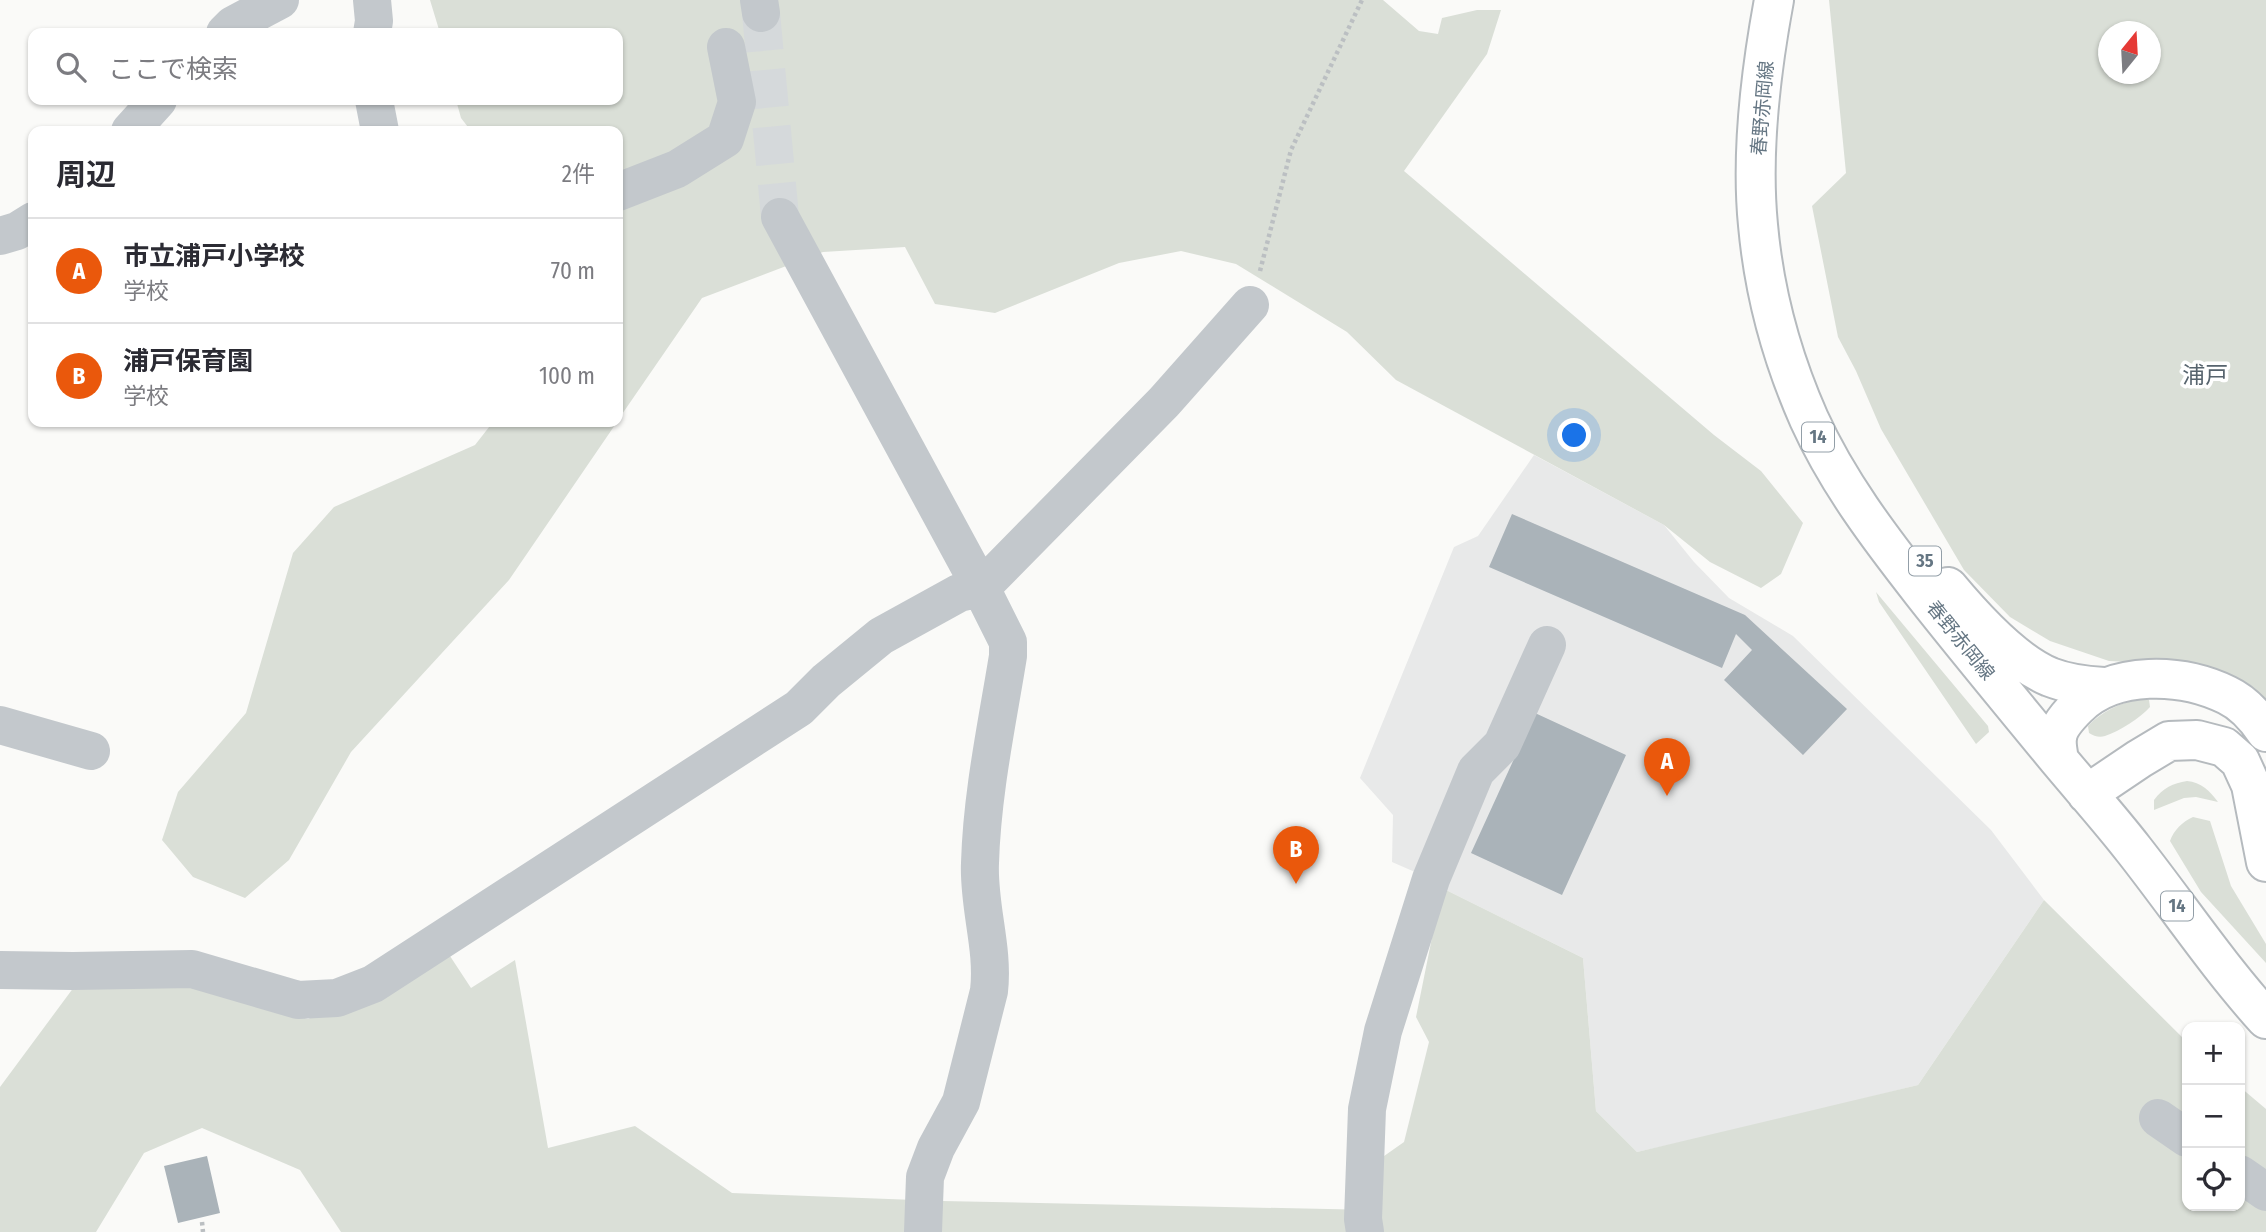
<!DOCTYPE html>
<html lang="ja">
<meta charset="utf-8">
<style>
body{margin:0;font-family:"Fira Sans Condensed","Noto Sans JP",sans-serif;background:#f7f7f7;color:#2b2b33}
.controls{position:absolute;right:21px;bottom:21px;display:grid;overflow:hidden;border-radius:14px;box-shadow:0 2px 5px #0004}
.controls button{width:63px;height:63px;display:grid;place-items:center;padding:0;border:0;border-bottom:2px solid #e1e1e2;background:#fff;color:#2b2b33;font:35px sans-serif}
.compass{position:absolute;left:2098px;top:21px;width:63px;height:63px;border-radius:50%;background:#fff;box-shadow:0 2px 5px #0004;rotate:18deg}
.you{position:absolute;left:1575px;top:436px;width:24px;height:24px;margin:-18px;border:5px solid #fff;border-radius:50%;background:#1a73e8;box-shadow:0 0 0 10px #1a73e833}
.badge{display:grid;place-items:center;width:46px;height:46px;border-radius:50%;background:#ea580c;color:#fff;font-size:23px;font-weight:700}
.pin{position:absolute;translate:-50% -58px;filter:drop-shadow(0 2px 4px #0008)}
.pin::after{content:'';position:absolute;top:37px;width:24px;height:21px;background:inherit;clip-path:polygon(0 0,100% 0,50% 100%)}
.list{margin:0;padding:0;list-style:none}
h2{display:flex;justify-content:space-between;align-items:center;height:91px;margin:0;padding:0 28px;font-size:30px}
h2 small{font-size:23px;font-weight:400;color:#7c7c81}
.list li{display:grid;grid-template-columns:46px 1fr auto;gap:21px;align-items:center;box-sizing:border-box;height:105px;padding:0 28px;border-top:2px solid #e1e1e2}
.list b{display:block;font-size:26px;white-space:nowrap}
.list p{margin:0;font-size:23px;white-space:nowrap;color:#7c7c81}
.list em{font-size:23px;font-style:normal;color:#7c7c81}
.icon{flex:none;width:38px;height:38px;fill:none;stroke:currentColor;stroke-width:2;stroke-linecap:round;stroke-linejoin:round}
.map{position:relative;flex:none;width:2266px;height:1232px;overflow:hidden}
.search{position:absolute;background:#fff;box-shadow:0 2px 5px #0004;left:28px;top:28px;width:595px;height:77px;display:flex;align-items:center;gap:18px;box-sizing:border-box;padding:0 24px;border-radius:14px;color:#7c7c81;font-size:26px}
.panel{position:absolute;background:#fff;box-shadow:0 2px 5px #0004;left:28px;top:126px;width:595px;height:301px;border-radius:14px}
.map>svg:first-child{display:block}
.built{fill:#e8e9e9}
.green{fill:#dadfd7;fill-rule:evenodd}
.building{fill:#aab3b9}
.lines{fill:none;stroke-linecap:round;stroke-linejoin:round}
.minor-tunnel{stroke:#d5d9db;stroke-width:38;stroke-dasharray:38 19;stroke-linecap:butt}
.major-casing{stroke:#b5babe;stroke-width:42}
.path{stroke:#bbbfc2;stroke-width:4.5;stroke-dasharray:3.5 3.5;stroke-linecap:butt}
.minor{stroke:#c3c8cc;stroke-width:38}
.major{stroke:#fff;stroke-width:38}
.labels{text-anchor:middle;stroke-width:7;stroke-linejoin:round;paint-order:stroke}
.shield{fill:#fff;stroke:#939fa8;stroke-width:2}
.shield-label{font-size:18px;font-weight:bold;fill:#657683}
.street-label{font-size:19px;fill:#657683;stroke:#fff}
.quarter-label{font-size:23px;fill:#57646e;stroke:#fff}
</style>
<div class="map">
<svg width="2266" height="1232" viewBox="0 0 2266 1232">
<rect width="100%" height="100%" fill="#fafaf8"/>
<path class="built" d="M1534,455L1664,525L1694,562L1729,598L1793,636L1991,830L2044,900L1918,1085L1754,1126L1637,1152L1596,1111L1583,958L1442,888L1431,879L1392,862L1393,815L1360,778L1454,547L1478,536Z"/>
<path class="green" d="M430,0H1383L1419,31L1438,34L1442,18L1477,10H1501L1487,54L1404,171L1714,435L1761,471L1803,523L1781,574L1761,588L1710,562L1664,525L1396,380L1347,332L1236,264L1181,251L1119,263L995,313L935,304L905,247L823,252L702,298L618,420V131H471L461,118L456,100H618V33H440Z
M1829,0H2266V711L2149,663L2109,661L2050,641L2010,617L1964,570L1881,429L1856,371L1838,337L1812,206L1846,173ZM2108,32H2150V74H2108Z
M493,422H617L509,580L351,752L289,860L245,898L193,877L162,840L178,792L246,713L293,553L334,507L475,445Z
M1876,592L1988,726L1989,732L1976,744L1879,602Z
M2138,699L2149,700L2150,707C2140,718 2120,731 2105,736C2099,738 2094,736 2089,733L2088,726C2102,711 2119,704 2138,699Z
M2187,781C2201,782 2210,791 2218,802L2196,797L2184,798L2154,810V800C2163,788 2173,783 2187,781Z
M2193,817L2210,821L2231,886L2266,944V963L2201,892L2170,841C2174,830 2182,822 2193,817Z
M1442,888L1583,958L1596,1111L1637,1152L1918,1085L2044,900L2187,1042V1206H2240V1087L2266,1109V1232H341L300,1170L202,1128L144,1153L96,1232H0V1087L74,987L191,985L308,1019L448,953L471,988L515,960L548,1148L635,1126L732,1193L942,1201L1374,1210L1377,1161L1404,1142L1429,1042L1416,1017Z"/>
<path class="building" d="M1512,514L1745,615L1847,709L1803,755L1724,680L1752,650L1736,634L1722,668L1489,567Z
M1535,713L1626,755L1562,895L1471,853Z
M207,1156L220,1213L178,1223L164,1166Z"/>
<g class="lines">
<path class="minor-tunnel" d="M761,13L780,217"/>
<defs>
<path id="major" d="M1774,0C1761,70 1751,154 1758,225C1764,292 1782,358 1809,419C1838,483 1880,538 1923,593C1967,649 2013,704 2058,759C2083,789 2110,819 2134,850C2178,906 2218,966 2266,1019
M1948,587C1973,617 2014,662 2050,677C2068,684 2086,686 2104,687
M2059,760C2058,753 2056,745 2057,738C2058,727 2069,715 2077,707C2114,670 2182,673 2227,695C2244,703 2256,717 2266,732
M2087,794L2139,759L2169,741L2197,740L2224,747L2240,761L2251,785L2266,862"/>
</defs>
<use href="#major" class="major-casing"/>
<path class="path" d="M1260,271L1291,150L1362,0
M202,1222L203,1232"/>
<path class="minor" d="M372,0L374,21L372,33
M759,0L761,13
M225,33L233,25L280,0
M374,100L380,131
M130,131L158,100
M618,192L677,169L725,139L737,102L726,47
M780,217L981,588L1008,642V656C997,724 982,793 980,863C978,906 994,948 989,991L961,1102L936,1148L925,1177L923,1232
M0,236L17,231L33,221
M0,725L91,751
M0,970L73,971L192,969L298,1000L337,998L373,984L799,708L826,681L881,636L959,593L981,588L1164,402L1250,305
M2158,1118L2187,1138
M2240,1174L2266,1192
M1365,1232L1363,1219L1367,1109L1383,1031L1431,879L1476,771L1502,745L1547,645"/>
<use href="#major" class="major"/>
</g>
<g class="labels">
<g class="shield">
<rect x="1802" y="422.5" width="32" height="29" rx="5"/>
<rect x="1909" y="546.5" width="32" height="29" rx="5"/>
<rect x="2161" y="891.5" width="32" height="29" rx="5"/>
</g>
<g class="shield-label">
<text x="1818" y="443">14</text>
<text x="1925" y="567">35</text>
<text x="2177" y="912">14</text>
</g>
<g class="street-label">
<text transform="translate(1762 108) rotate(-85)" y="7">春野赤岡線</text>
<text transform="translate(1961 640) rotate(51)" y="7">春野赤岡線</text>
</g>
<g class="quarter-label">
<text x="2205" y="383">浦戸</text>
</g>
</g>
</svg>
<div class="controls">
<button>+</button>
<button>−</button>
<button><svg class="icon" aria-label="locate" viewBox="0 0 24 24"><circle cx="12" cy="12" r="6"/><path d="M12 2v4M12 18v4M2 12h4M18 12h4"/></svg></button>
</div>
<svg class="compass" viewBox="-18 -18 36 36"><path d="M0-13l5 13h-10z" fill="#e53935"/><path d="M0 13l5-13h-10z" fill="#7c7c81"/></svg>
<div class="you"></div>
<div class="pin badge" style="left:1667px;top:796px">A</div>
<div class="pin badge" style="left:1296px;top:884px">B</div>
<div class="search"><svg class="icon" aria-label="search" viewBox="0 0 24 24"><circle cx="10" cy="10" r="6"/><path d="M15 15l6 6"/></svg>ここで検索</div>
<section class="panel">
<h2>周辺<small>2件</small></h2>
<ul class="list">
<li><span class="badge">A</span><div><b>市立浦戸小学校</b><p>学校</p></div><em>70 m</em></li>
<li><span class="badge">B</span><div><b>浦戸保育園</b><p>学校</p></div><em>100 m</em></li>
</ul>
</section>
</div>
